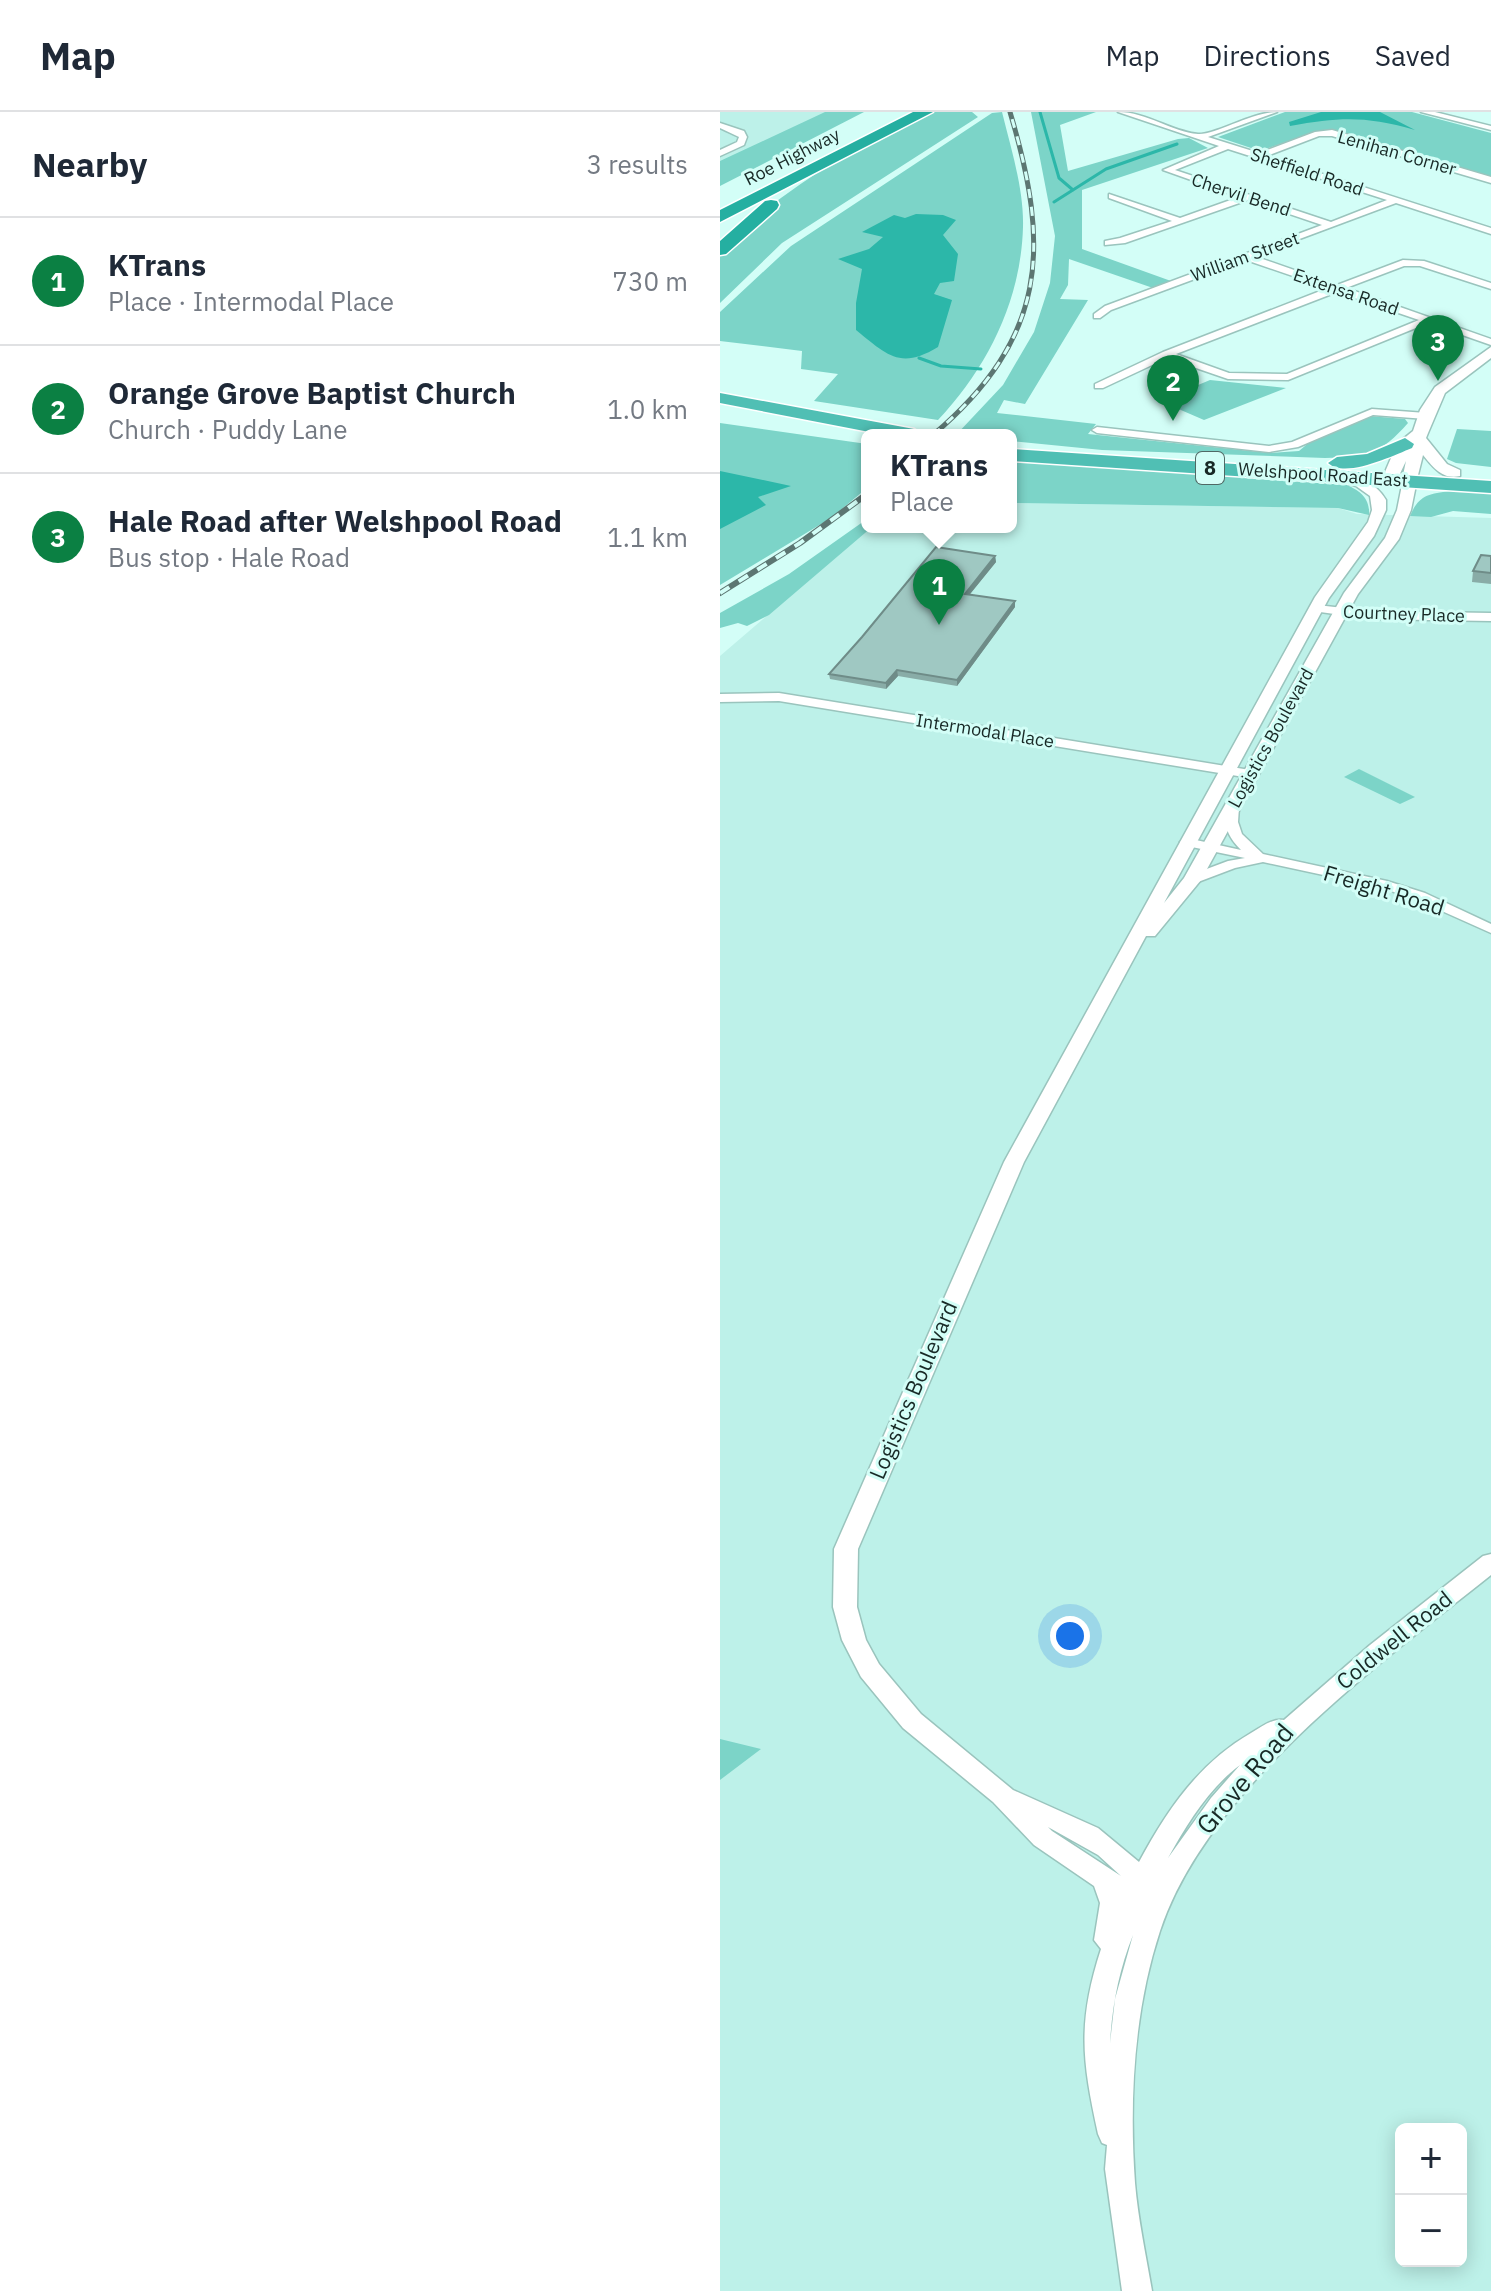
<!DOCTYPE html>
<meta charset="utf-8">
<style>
body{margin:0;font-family:"IBM Plex Sans",sans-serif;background:#f2f2f3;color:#1f2937}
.controls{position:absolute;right:24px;bottom:24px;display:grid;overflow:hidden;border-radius:12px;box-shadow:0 4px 20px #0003}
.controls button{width:72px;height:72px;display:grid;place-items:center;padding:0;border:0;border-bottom:2px solid #e0e1e3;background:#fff;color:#1f2937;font:40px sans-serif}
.you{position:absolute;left:350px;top:1524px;width:28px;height:28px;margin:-20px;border:6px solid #fff;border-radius:50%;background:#1a73e8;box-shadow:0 0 0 12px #1a73e833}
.badge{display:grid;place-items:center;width:52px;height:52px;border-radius:50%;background:#0b8043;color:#fff;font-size:26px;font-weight:700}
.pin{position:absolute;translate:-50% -66px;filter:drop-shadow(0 2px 4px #0008)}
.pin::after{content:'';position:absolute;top:42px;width:28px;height:24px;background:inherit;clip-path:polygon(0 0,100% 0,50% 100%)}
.popup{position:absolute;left:141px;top:317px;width:156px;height:104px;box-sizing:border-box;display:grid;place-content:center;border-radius:12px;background:#fff;filter:drop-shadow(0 2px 6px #0005);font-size:26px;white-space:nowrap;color:#747a83}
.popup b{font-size:30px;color:#1f2937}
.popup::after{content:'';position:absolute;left:50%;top:100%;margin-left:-16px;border:16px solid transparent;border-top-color:#fff}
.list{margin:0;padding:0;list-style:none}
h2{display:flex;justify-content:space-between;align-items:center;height:104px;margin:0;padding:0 32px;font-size:34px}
h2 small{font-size:26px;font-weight:400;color:#747a83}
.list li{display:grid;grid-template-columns:52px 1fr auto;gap:24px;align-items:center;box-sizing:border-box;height:128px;padding:0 32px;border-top:2px solid #e0e1e3}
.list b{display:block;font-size:30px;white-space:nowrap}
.list p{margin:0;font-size:26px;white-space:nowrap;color:#747a83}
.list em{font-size:26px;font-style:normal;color:#747a83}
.map{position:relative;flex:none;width:771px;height:2179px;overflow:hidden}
header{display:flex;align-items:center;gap:48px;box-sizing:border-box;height:112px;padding:0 40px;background:#fff;border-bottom:2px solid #e0e1e3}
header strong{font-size:38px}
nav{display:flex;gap:44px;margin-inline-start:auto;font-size:28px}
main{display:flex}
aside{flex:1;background:#fff}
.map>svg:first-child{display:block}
.built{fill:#bdf1e9;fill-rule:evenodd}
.green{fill:#7cd4c8}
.water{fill:#2cb7a9}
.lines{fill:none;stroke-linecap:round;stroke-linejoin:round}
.stream{stroke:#2cb7a9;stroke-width:3}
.minor-casing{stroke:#9ac4bd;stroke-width:3}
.tertiary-casing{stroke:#9ac4bd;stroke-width:3}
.secondary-casing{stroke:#9ac4bd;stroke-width:3}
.trunk-casing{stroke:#fff;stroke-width:3}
.motorway-casing{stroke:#fff;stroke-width:3}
.minor{fill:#fff;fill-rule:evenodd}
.tertiary{fill:#fff;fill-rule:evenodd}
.secondary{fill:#fff;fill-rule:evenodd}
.trunk{fill:#50bfb4;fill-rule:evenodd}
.motorway{fill:#25afa1;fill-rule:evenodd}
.rail-far1-casing{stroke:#5c7672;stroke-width:5}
.rail-casing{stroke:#5c7672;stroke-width:6}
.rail-far1{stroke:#d3fef7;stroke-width:3;stroke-dasharray:9;stroke-linecap:butt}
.rail{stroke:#d3fef7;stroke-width:4;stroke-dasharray:11;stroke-linecap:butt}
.wall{fill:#89aca7}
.shaded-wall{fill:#6f8c88}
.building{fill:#9fc8c2;stroke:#6f8c88;stroke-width:2}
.labels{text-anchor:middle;stroke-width:6;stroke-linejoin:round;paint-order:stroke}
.far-street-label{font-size:18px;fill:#182926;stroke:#d3fef7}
.shield{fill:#d3fef7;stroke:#506965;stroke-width:2}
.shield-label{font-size:20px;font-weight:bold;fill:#182926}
.street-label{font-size:22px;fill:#182926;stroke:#d3fef7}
.near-street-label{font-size:26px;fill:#182926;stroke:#d3fef7}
</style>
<header>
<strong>Map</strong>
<nav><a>Map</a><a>Directions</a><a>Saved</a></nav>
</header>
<main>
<aside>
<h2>Nearby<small>3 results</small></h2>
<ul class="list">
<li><span class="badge">1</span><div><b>KTrans</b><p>Place · Intermodal Place</p></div><em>730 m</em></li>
<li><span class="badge">2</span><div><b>Orange Grove Baptist Church</b><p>Church · Puddy Lane</p></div><em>1.0 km</em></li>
<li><span class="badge">3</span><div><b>Hale Road after Welshpool Road</b><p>Bus stop · Hale Road</p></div><em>1.1 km</em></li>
</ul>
</aside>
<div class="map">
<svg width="771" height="2179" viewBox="0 0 771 2179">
<rect width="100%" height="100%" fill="#d3fef7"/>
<path class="built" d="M0,0H114L0,53Z
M291,391L618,396L637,402L771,406V2179H0V544L150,415H291ZM681,2017H741V2149H681Z"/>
<path class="green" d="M105,0H144L0,74V49Z
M205,0H252L258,5L62,131L0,191V138C57,81 133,36 205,0Z
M282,0C291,37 304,77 303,115C301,189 267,256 218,308L94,289L118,262L81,257L82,239L0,229V200L71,134L272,1Z
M311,0H376L340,13L348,59L458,27L469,26L488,36L362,78V137L451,169L433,176L349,147L348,173L340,187L368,188L305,292L284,288L277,301L376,312L368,322L550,341L579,339L592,328L649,304L685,307L688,311C661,342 646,345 605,346L382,338L291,329V323H236L283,273L314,220L330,171L335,124Z
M565,0H692L771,21V65L620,19L595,20L540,39L498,25Z
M490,268L566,276L484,308L440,289Z
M0,311L147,332V376L111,406L0,473Z
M737,317L771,319V355L736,351L727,347Z
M291,345L606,367C626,372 651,378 649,403L618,396L291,391Z
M730,379L771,380V402L733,399L711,405L690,404C699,383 708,382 730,379Z
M147,407V415H152L49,503L27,514L18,511L0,516V501L69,462Z
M639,657L695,685L680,692L624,665Z
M0,1627L41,1637L0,1668Z"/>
<path class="water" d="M601,0H660L695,18C645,4 621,5 570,14L569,10Z
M196,102L223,103L236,108L223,123L238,142L234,169L220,171L214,182L232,188L218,235C180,258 167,243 136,218V191L142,157L118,147L149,137L163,125L142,120L174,103L185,106Z
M0,359L71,374L38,385L46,393L0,417Z"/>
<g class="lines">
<path class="stream" d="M320,0L339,66L353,78
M334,90L386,57L457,32
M199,246L221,254L261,257"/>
<defs>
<path id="minor" d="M398,0C427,0 452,20 478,22C496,23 531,0 557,0L488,25L539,41L595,20L612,18L771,65V71L612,24H599L547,44L771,116V122L676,91L534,144L617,173L683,148L704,149L771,171V177L700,154H684L626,176L771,227V233L708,211L568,268L508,267L447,246L383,276H375V272L443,240L608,176L526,148L391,198L380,206H374V202L385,194L602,113L528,88L405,131L385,133V129L400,126L452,109L389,86V82L460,106L519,85L443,58L499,34ZM508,37L667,88L611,110L455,58ZM617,180L699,208L567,262L509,261L456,242Z
M701,0H715L771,14V18Z
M0,11L24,19L27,25L24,33L0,44V38L17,30L19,25L0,16Z
M652,297L706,301L711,304L706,307L653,303L578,335L549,340L377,321L372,318L377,315L549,334L572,330Z
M597,493L650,499L771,501V509L650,507L593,499L591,497Z
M59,581L530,658L536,662L530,666L59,589L0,590V582Z
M512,691L519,695L518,710L522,722L543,742L667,769L705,781L771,812V821L695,787L659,775L543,750L515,756L478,770H468L466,767L468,764L508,749L525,746L462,733L460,730L467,726L521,738C508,725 503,713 505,695Z"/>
<path id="tertiary" d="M617,360C637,365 655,369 666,388V398L654,424L609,486L444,791L464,766L624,481L665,426L677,398L683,368L690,364L697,368L691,398L679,427L638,482L481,768L435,824H426L304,1050L138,1437L137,1495L146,1528L159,1552L201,1602L293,1678L378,1716L419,1750C447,1698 479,1651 531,1621C542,1615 552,1606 564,1608L650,1533L763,1444L771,1442V1463C658,1553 487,1677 440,1819C414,1898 409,1988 415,2071C418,2107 426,2143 432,2179H402L385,2057L387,2033L382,2031L378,2022C362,1948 357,1911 381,1837L374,1828L380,1791L374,1774L314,1733L273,1690L183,1616L141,1565L122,1528L113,1495L114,1437L284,1050L595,485L648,410L652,398L650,384L636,374L612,367L610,364ZM520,1653L491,1686L448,1746C467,1712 489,1676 520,1653ZM328,1715L378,1743L401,1764L332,1719ZM413,1823L395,1887L390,1931C392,1894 399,1858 413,1823Z"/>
<path id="secondary" d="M771,235V246L725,281L708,321L706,326L727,352L740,358V364C722,368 713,355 703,343L696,371L690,373L682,368L686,349L676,370H664L662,367L677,332L693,319L700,298L715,275Z"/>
<path id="trunk" d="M0,281L194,317L203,323H165L0,291Z
M685,326L694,332L692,336C672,344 625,367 608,351L617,345L647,342Z
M291,337L771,369V381L291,349Z"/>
<path id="motorway" d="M193,0H213L0,110V98Z
M51,88L57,89L59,93L57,97L6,142L0,143V129L45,89Z"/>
</defs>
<use href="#minor" class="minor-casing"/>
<use href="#tertiary" class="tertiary-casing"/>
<use href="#secondary" class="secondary-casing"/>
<use href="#trunk" class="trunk-casing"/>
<use href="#motorway" class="motorway-casing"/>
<use href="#minor" class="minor"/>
<use href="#tertiary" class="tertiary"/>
<use href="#secondary" class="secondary"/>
<use href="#trunk" class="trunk"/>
<use href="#motorway" class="motorway"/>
<defs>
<path id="rail-far1" d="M213,323C327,226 331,137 290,0"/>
<path id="rail" d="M0,481L80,431L147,382"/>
</defs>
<use href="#rail-far1" class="rail-far1-casing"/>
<use href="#rail" class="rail-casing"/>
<use href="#rail-far1" class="rail-far1"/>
<use href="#rail" class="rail"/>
</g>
<path class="wall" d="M275,444L276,450L250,482L295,495L237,574L178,564L166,577L110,567L109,562Z
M771,444V472L752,470L753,459Z"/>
<path class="shaded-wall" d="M275,444L276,450L246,487L245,482Z
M295,489V495L237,574V568Z
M177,558L178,564L166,577V571Z"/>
<path class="building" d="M216,435L275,444L245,482L295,489L237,568L177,558L166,571L109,562L142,525Z
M761,443L771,444V461L753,459Z"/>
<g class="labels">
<g class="far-street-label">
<text transform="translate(677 41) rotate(16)" y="6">Lenihan Corner</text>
<text transform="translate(72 45) rotate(-27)" y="6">Roe Highway</text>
<text transform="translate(587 60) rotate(18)" y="6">Sheffield Road</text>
<text transform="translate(521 83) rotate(18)" y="6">Chervil Bend</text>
<text transform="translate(525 145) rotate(-20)" y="6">William Street</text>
<text transform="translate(626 180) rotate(19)" y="6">Extensa Road</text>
<text transform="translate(603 363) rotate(4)" y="6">Welshpool Road East</text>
<text transform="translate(684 502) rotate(2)" y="6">Courtney Place</text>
<text transform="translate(265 619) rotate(9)" y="6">Intermodal Place</text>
<text transform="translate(551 626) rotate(-61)" y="6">Logistics Boulevard</text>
</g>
<rect class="shield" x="476" y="340" width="28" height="32" rx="6"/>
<g class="shield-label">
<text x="490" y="363">8</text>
</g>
<g class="street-label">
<text transform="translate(664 778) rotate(17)" y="8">Freight Road</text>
<text transform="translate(193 1278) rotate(-67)" y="8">Logistics Boulevard</text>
<text transform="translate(674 1528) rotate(-39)" y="8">Coldwell Road</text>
</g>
<g class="near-street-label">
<text transform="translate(525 1667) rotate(-50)" y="9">Grove Road</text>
</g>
</g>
</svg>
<div class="controls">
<button>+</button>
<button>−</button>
</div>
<div class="you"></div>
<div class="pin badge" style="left:219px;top:513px">1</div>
<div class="popup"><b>KTrans</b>Place</div>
<div class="pin badge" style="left:453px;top:309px">2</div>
<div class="pin badge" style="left:718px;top:269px">3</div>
</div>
</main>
